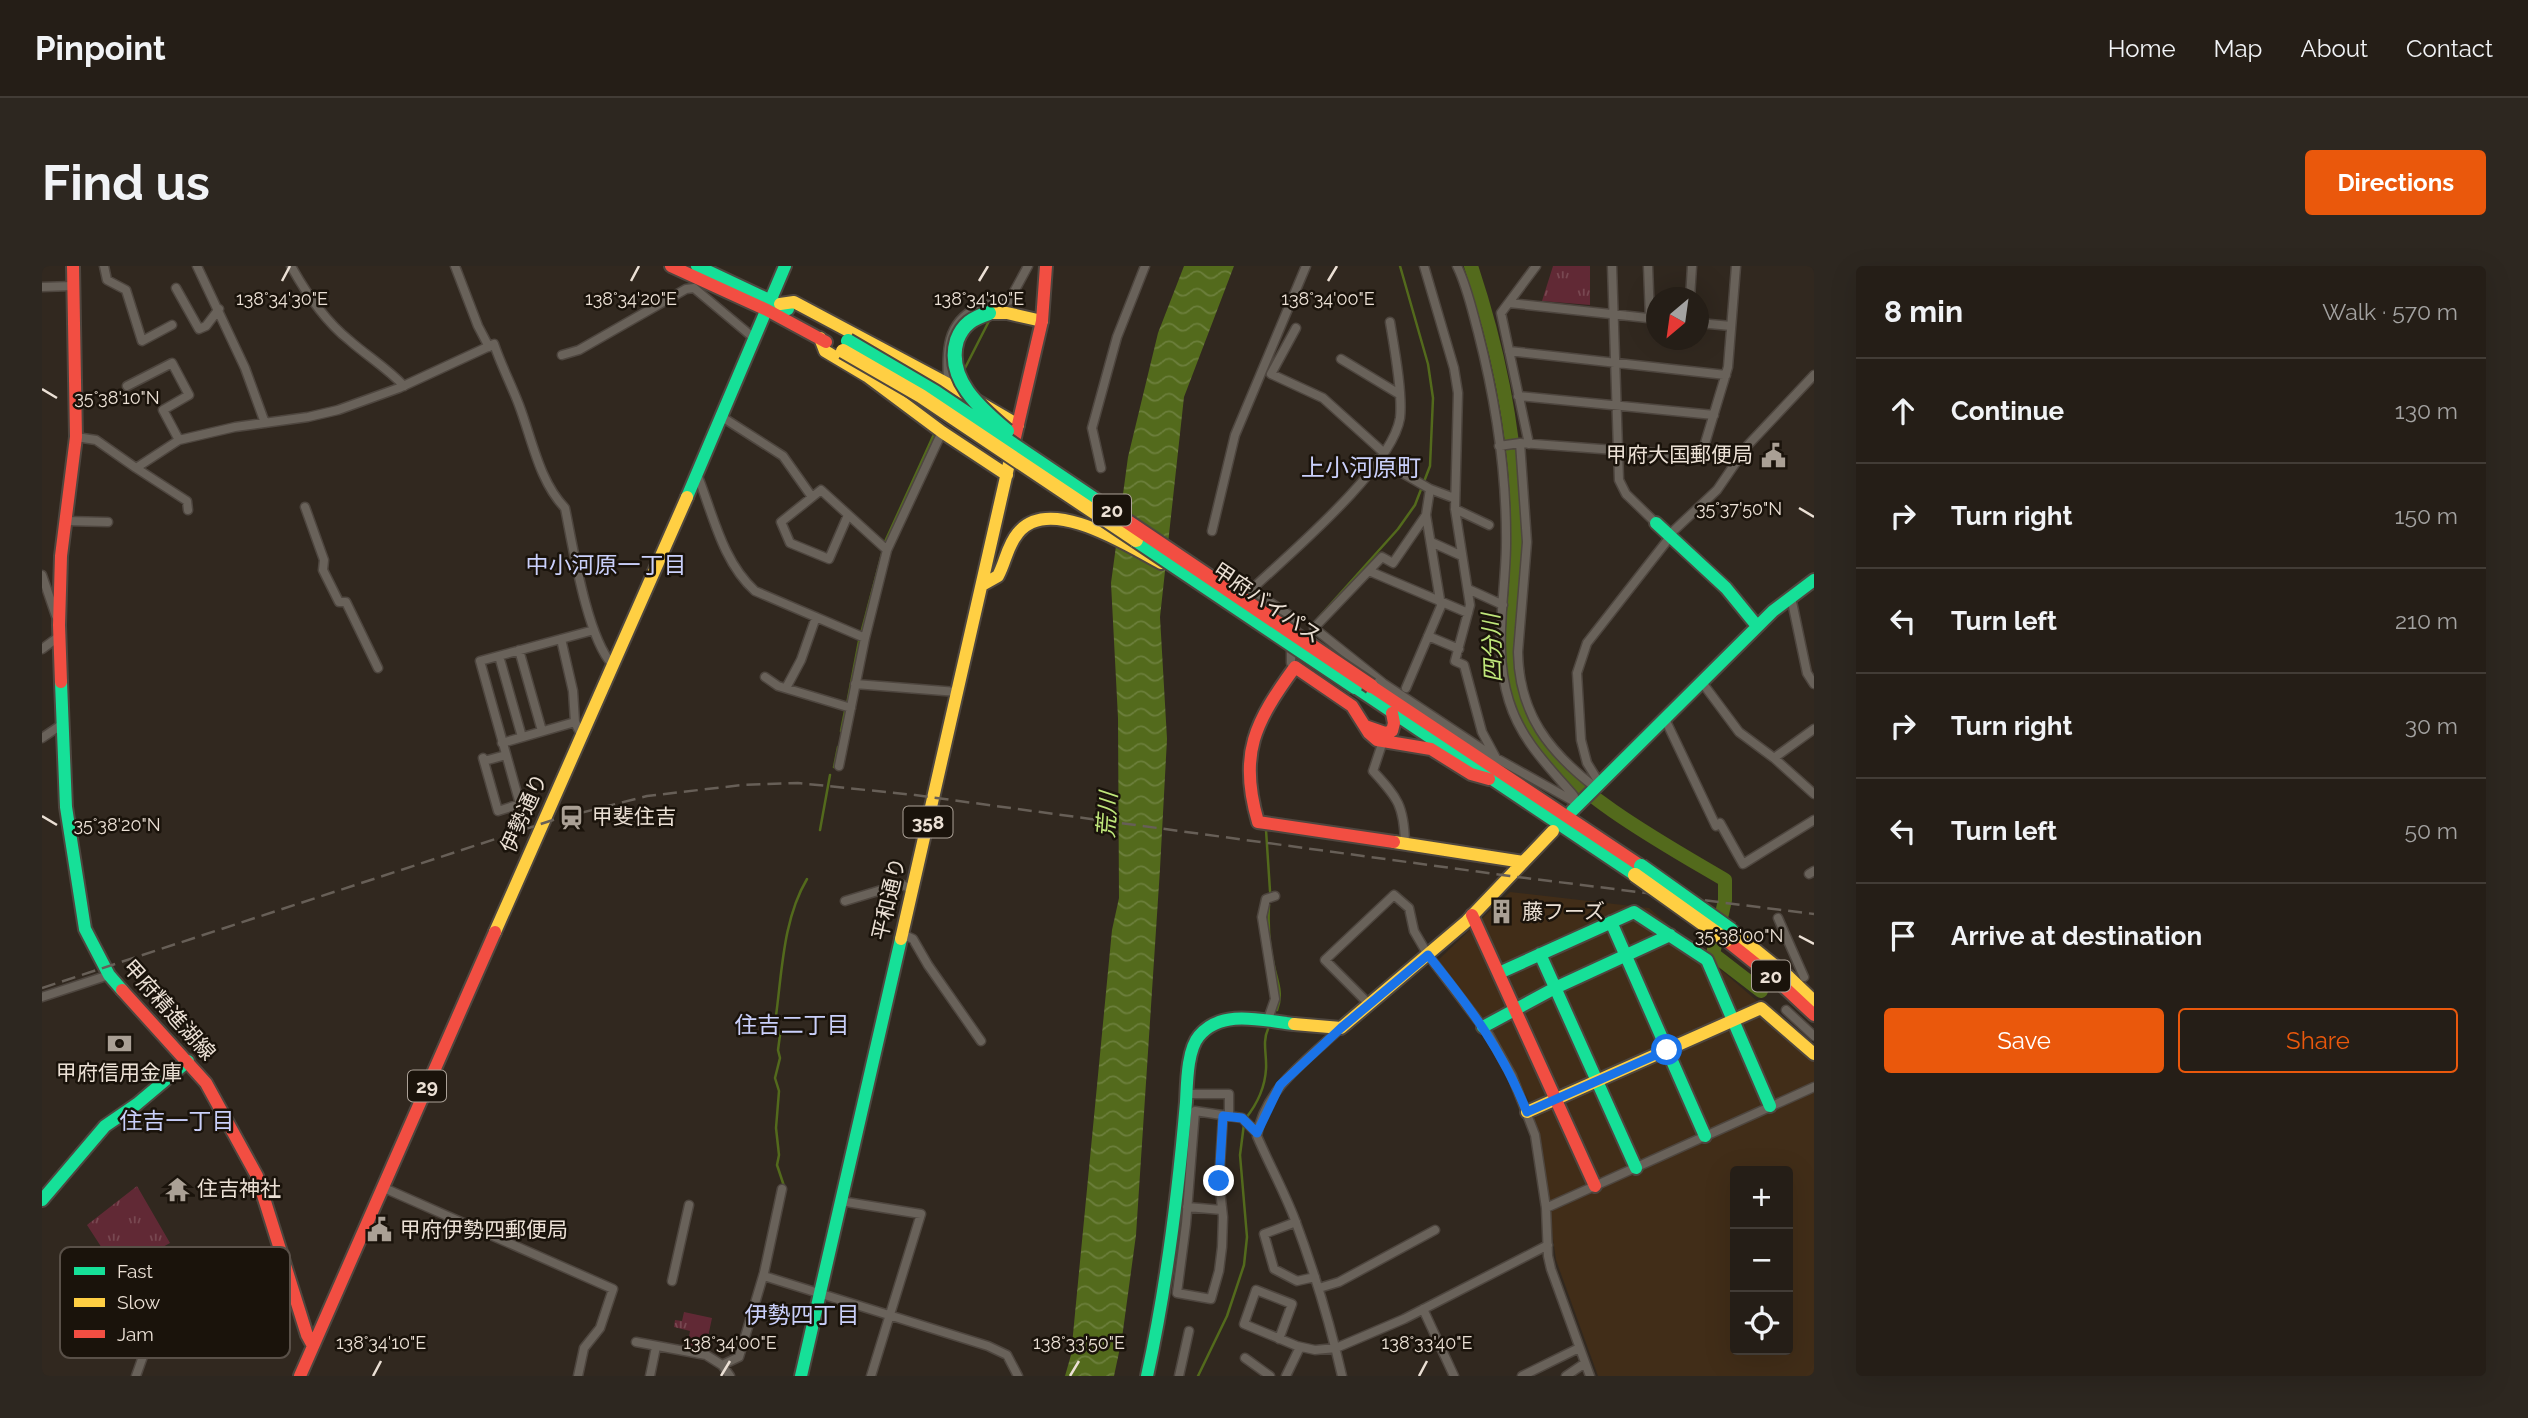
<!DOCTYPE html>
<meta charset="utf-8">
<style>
body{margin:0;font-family:Raleway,"Noto Sans JP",sans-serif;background:#2d2720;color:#f1f3f6}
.controls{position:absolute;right:21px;bottom:21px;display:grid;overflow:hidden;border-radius:7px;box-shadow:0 7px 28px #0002}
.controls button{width:63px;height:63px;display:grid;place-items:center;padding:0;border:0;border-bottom:2px solid #423c36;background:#251e17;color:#f1f3f6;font:35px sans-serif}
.compass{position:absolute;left:1604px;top:21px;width:63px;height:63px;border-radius:50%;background:#251e17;box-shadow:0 7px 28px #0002;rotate:209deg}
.stop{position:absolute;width:21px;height:21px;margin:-16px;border:5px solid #1a73e8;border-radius:50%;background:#fff}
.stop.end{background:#1a73e8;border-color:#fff;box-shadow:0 2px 7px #0008}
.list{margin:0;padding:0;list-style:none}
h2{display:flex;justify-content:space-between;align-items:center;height:91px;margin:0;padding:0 28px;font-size:30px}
h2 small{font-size:23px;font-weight:400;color:#a3a2a1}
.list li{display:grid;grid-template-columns:46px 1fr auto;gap:21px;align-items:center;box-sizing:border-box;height:105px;padding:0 28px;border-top:2px solid #423c36}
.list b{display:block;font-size:26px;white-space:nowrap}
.list em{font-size:23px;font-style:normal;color:#a3a2a1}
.actions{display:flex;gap:14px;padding:21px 28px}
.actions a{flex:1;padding:16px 0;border:2px solid #ea580c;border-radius:7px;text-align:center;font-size:24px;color:#ea580c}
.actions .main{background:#ea580c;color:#fff}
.icon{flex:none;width:38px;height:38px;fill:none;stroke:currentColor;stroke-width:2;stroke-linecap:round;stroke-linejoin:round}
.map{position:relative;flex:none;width:1772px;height:1110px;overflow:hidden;border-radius:7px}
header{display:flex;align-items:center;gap:42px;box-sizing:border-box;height:98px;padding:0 35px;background:#251e17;border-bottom:2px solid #423c36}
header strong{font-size:33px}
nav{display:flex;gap:38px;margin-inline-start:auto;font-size:24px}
.intro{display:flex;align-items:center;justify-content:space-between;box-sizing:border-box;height:168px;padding:0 42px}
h1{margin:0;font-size:49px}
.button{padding:18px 32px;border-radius:7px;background:#ea580c;color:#fff;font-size:24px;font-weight:700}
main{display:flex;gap:42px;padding:0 42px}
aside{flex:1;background:#251e17;border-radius:7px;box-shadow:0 7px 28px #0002}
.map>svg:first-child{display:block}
.built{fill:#412d18;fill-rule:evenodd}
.park{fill:url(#park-tufts)}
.water{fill:url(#water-waves)}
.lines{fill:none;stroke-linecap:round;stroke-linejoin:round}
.stream{stroke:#536a1c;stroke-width:2.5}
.river{stroke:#536a1c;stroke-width:14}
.street-casing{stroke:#4e463f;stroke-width:11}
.fast-casing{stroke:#4e463f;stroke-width:16}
.slow-casing{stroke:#4e463f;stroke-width:16}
.jam-casing{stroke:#4e463f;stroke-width:16}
.street{stroke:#69625a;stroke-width:8}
.fast{stroke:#16e098;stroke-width:12}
.slow{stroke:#ffcf43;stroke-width:12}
.jam{stroke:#f24e42;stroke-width:12}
.rail{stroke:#675f57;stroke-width:2.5;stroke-dasharray:14 7;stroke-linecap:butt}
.fast-bridge-casing{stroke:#4e463f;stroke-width:18;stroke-linecap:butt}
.slow-bridge-casing{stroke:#4e463f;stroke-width:18;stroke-linecap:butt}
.jam-bridge-casing{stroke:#4e463f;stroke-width:18;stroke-linecap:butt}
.fast-bridge{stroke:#16e098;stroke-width:14}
.slow-bridge{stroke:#ffcf43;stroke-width:14}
.jam-bridge{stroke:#f24e42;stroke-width:14}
.route{stroke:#1a73e8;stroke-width:9}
.ticks{fill:none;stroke:#ebe0d5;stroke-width:2.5}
.labels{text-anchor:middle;stroke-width:5;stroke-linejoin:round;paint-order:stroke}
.shield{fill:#1a130b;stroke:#aca298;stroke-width:2}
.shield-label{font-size:19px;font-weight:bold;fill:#ebe0d5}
.poi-label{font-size:21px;fill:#ebe0d5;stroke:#1a130b;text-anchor:start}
.street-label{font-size:21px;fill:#ebe0d5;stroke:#1a130b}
.neighbourhood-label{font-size:23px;fill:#cad0fb;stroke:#1a130b}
.water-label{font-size:23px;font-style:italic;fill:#c0e87b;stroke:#1a130b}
.quarter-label{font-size:24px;fill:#cad0fb;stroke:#1a130b}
.key{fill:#1a130b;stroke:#595048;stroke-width:2}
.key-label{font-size:19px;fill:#ebe0d5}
.ticks-label{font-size:18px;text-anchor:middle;fill:#ebe0d5;stroke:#1a130b;stroke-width:5;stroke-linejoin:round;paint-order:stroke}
</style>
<header>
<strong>Pinpoint</strong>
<nav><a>Home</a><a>Map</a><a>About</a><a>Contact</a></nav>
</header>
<div class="intro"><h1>Find us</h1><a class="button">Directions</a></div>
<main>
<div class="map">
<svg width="1772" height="1110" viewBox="0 0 1772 1110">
<defs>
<pattern id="park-tufts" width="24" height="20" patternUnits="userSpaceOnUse" patternTransform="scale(1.75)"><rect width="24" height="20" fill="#612935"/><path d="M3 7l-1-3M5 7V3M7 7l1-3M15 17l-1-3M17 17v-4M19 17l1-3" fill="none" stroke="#784851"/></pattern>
<pattern id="water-waves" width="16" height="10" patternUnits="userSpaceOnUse" patternTransform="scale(1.75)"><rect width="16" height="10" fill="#536a1c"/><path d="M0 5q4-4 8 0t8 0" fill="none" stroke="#6c7f3c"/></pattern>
</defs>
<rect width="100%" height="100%" fill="#31281f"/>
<path class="built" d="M1468,626L1607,642L1772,784V1110H1556L1514,994L1505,931L1486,833L1448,764L1394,696ZM1693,905H1746V1084H1693Z"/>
<path class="park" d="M1511,0H1548V39L1500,35Z
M95,920L128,977L119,982L96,1005L93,1002L80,1013L45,959Z
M642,1046L670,1052L663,1085L645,1082L648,1065L632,1061L633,1054L640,1055Z"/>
<path class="water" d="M1142,0H1192L1142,131L1118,351L1125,473L1118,603L1094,969L1080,1072L1072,1110H1023L1029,1089L1070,664L1077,632L1076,452L1069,317L1086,191L1116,67Z"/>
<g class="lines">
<path class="stream" d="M921,106L948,53
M842,278L893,166
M1269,360L1356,263L1373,239L1388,200L1391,132L1386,98L1358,0
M805,438L817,375L841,284
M799,465L803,445
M792,501L796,481
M778,564L788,509
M1224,564L1228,625
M1227,639C1226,657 1227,677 1231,695C1234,713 1242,726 1235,744
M1204,852C1215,838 1223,821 1224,803C1225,789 1220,776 1226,763
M742,920L735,899L737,889L734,862L737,825L733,812L738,792L736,784L738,769L733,757C740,710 740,655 765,613
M1156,1110L1185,1050L1202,999L1205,971L1198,889L1202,858"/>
<path class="river" d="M1429,0C1454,75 1471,154 1475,233C1476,261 1475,290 1474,318C1470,376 1463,424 1496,476C1530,528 1629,582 1683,614V634L1671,688L1719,725"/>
<defs>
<path id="street" d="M62,0L65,14L84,24L100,75L130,59
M155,0L203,102L223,157
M249,0C264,27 282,54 307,74C325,90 345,102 362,120
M413,0L436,60L447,81
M1382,0L1412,102L1416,127L1413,243L1428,339L1413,395L1422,399L1440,466L1454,492
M1415,0C1425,20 1430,44 1436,66C1454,136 1465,209 1464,281C1463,332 1451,385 1467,435C1479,474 1506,500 1532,530L1531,535
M1570,0L1577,214L1584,228L1614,257
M1606,0L1608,52
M0,21L31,20
M134,22L157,63L164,60L177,43
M1648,32L1650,0
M1467,37L1615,53
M1657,57L1689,60
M1254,62L1229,108L1281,132L1341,186
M1467,85L1684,109
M520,89L537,84L644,23L652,22L713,73
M1299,93L1357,128
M906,118C905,87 903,57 935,42C945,37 957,38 967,35L986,0
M85,120L130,97L147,129L121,144L137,174
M1476,130L1672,149
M680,151L741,190L770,231
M34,171L54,174L94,202L137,174L193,161L266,151L296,144L357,122L452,78C459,99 469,118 477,139C490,173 497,215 523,242C531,281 545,371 570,398
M1478,177L1485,276L1476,386C1477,448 1507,486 1554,522
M1487,178L1459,47L1494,0
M1457,180L1478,177L1653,190L1661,184L1686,101L1694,0
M1336,193L1388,223L1384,249L1399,340L1364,422
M94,202L145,235L146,244
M1059,202L1050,162L1075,71L1103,0
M655,208C671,248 680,295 713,325L823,372
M1388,223L1412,232
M263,241L282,294L281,304L297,336H304L336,402
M1413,243L1447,259
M806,249L787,293L748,277L739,256L779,224L845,284
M1384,249L1351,297L1340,291L1272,362L1341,417L1454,492L1533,536
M24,255L66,256
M1170,265L1193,169L1264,0
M1626,270L1675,224L1706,179L1772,109
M1389,276L1420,290
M1327,305L1426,347
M0,309L14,350
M1426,323L1461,339
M1749,331L1765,407L1772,418
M1386,370L1417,383
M519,373L531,425L533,456L540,471
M0,383L19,369
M477,384L500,465
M457,390L480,471
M1253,401L1249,397V350L1209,324C1247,288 1350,202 1358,152C1361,128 1352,80 1348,56
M723,411L736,420L809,442
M1659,415L1697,466L1732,492L1772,528
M813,418L915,426
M744,422L759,394L774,351
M1623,453L1674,560L1678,557L1701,598L1772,554
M0,472L22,457
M460,477L533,456
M1339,481L1331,505C1356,532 1362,540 1363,577
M441,492L456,545L478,538L438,395L552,364
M1732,492L1772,463
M442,495L464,489
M797,500L823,372L845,284L900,166
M1558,518L1545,497L1539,474L1535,407L1545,377L1628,271
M1767,608L1772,605
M803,635L859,618L870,624
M1736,652L1762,711
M860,668L871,673L886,699L939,775
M0,731L67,709
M1327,738L1283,694L1352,629L1367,642L1372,665L1386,689L1447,769L1470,810L1493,869L1504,942L1506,990L1509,1003L1548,1110
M1744,744L1772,770
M1225,756L1233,733L1220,651L1224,633L1233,630
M1299,762C1266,793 1222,823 1215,870C1227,898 1242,925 1253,954C1272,1005 1288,1057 1300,1110
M1145,828H1187V850
M1181,850L1177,915L1181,951L1180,981L1177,1005L1169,1033L1135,1027L1144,958L1153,845L1200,852L1215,867
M342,922L571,1023L558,1062L542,1082L536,1110
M798,935L879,948L829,1110
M1145,941L1180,944
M1504,942L1772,821
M1254,956L1222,968L1232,1003L1255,1015L1273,1011
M722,1010L946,1080L965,1089L976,1110
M630,1015L647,939
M1277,1022L1297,1016L1393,964
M1381,1043L1412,1110
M84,1073L105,1079L94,1110
M1237,1073L1250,1038L1214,1024L1202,1058L1255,1080L1273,1084L1294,1082L1362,1053L1506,979
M594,1076L664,1089L680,1099L697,1091L722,1007L740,923
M1203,1092L1228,1110
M680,1099L688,1110
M608,1110L614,1081
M1137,1110L1147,1065
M1244,1110L1258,1081
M1480,1110L1537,1082
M1524,1110L1543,1097"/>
<path id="fast" d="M655,0L746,43
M645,231L743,0
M1614,257L1684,322L1715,360
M19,416L24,541L43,663L67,709L80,724
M1313,421L1593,609
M1530,545L1731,345L1772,314
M1569,656L1663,870
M1498,688L1594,902
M1457,707L1592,646L1665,694L1728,840
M1441,761L1513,722L1628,669
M0,934L63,860L95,838L146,795
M759,1110L859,673
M1105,1110C1125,1019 1136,929 1144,836C1145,818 1145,784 1157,770C1180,742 1222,755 1252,758"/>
<path id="slow" d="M738,38L752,36L906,118L976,159
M947,47H965L1000,55
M778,72L783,85L825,110L900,166L965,209
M940,319L956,310C964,295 965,280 976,267C1007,228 1087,280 1119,297
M1352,576L1481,596
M1689,664L1747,711L1772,735
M453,666L645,231
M859,673L971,180
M1252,758L1299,762L1425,655L1511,565
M1485,846L1719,742L1772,788"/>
<path id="jam" d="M629,0L725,44L784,76
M971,180L1000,55L1004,0
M19,416L17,359L19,290L34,171L31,0
M1329,420L1599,600
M1323,460L1343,467L1350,465L1352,457L1350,447
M1352,576L1216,556C1196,488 1213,456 1253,401L1310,440L1327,467L1335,474L1389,483L1429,508L1447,513
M1430,649L1553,920
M1684,674L1739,718L1772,749
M80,724L164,817L215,910L265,1069L271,1080
M258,1110L453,666"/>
</defs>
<use href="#street" class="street-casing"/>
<use href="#fast" class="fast-casing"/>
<use href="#slow" class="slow-casing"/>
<use href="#jam" class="jam-casing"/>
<use href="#street" class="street"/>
<use href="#fast" class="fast"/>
<use href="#slow" class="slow"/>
<use href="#jam" class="jam"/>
<path class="rail" d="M0,722L511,554L605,530L700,519L756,517L873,529L1468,610L1772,648"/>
<defs>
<path id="fast-bridge" d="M947,47C931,52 921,58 915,74C903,113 939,143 965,165
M806,75L893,126L1074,248
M1094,274L1313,421
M1599,600L1689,664"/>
<path id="slow-bridge" d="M801,85L879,130L1094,274
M1593,609L1684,674"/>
<path id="jam-bridge" d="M1074,248L1329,420"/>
</defs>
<use href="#fast-bridge" class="fast-bridge-casing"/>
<use href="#slow-bridge" class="slow-bridge-casing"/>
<use href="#jam-bridge" class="jam-bridge-casing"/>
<use href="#fast-bridge" class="fast-bridge"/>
<use href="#slow-bridge" class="slow-bridge"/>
<use href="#jam-bridge" class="jam-bridge"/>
</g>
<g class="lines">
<path class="route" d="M1177,915L1181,850L1200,852L1215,867L1238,819L1299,762L1386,689C1428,741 1460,784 1485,846L1625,784"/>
</g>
<path class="ticks" d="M240,15L248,0M589,15L597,0M937,15L946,0M1286,15L1295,0M0,123L15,132M1757,242L1772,251M0,550L15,559M1757,670L1772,678M331,1110L339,1095M679,1110L688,1095M1028,1110L1037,1095M1377,1110L1385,1095"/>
<defs>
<symbol id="civic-bare" viewBox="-9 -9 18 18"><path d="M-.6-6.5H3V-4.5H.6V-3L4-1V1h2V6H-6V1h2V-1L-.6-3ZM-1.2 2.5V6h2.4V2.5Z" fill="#aaa095" stroke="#1a130b" stroke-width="2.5" paint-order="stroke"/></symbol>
<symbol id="station-bare" viewBox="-9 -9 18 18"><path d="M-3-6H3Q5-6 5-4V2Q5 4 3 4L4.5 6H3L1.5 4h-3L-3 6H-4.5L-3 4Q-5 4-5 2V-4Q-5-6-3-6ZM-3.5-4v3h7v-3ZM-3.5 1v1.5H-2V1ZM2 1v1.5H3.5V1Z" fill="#aaa095" stroke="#1a130b" stroke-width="2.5" paint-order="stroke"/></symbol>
<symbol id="building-bare" viewBox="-9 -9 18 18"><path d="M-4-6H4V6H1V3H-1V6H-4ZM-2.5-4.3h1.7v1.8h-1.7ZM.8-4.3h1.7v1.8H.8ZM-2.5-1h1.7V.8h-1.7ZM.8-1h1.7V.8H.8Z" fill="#aaa095" stroke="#1a130b" stroke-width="2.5" paint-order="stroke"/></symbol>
<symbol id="bank-bare" viewBox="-9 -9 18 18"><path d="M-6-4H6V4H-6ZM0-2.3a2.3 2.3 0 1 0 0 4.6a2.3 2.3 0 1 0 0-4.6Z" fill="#aaa095" stroke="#1a130b" stroke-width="2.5" paint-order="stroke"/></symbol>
<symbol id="temple-bare" viewBox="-9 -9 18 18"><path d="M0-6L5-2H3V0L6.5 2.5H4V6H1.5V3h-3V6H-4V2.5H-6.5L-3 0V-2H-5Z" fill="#aaa095" stroke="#1a130b" stroke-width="2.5" paint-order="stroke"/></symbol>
</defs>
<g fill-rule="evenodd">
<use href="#civic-bare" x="1714" y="172" width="35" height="35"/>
<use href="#station-bare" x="512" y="534" width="35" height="35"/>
<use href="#building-bare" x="1442" y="628" width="35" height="35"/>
<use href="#bank-bare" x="60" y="760" width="35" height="35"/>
<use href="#temple-bare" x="118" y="906" width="35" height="35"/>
<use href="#civic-bare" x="320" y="946" width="35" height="35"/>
</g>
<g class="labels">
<g class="shield">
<rect x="1051" y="228.5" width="38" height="31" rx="5"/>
<rect x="861.5" y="540.5" width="49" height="31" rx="5"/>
<rect x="1710" y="694.5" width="38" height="31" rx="5"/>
<rect x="366" y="804.5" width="38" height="31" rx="5"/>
</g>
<g class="shield-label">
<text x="1070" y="251">20</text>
<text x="886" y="563">358</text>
<text x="1729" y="717">20</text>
<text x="385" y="827">29</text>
</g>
<g class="poi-label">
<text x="1711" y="196" text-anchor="end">甲府大国郵便局</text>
<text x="550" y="558">甲斐住吉</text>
<text x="1480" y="653">藤フーズ</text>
<text x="77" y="814" text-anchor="middle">甲府信用金庫</text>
<text x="155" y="930">住吉神社</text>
<text x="358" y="971">甲府伊勢四郵便局</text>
</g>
<g class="street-label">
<text transform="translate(1225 337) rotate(34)" y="7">甲府バイパス</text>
<text transform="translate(482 547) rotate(-66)" y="7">伊勢通り</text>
<text transform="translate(847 633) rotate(-77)" y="7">平和通り</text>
<text transform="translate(127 744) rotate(48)" y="7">甲府精進湖線</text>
</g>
<g class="neighbourhood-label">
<text x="564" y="307">中小河原一丁目</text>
<text x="750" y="767">住吉二丁目</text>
<text x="135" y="863">住吉一丁目</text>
<text x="760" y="1057">伊勢四丁目</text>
</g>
<g class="water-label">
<text transform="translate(1450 382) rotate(-92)" y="8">四分川</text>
<text transform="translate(1065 549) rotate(-86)" y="8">荒川</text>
</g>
<g class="quarter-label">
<text x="1319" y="210">上小河原町</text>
</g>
</g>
<rect x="18" y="981" width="230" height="111" rx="10" class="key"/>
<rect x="32" y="1001" width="31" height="8" fill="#16e098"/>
<rect x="32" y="1032" width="31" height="9" fill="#ffcf43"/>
<rect x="32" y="1064" width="31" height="8" fill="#f24e42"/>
<g class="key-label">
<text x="75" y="1012">Fast</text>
<text x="75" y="1043">Slow</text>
<text x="75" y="1075">Jam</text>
</g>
<g class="ticks-label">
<text x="240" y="39">138°34'30"E</text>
<text x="589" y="39">138°34'20"E</text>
<text x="937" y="39">138°34'10"E</text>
<text x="1286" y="39">138°34'00"E</text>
<text x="75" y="138">35°38'10"N</text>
<text x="1697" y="249">35°37'50"N</text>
<text x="75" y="565">35°38'20"N</text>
<text x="1697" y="676">35°38'00"N</text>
<text x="339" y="1083">138°34'10"E</text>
<text x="688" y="1083">138°34'00"E</text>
<text x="1037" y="1083">138°33'50"E</text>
<text x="1385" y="1083">138°33'40"E</text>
</g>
</svg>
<div class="controls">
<button>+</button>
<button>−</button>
<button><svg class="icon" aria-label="locate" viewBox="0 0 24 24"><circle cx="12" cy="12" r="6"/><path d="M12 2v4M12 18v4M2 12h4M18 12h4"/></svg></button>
</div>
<svg class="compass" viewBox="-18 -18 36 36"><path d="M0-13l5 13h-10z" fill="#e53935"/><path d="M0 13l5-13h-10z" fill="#a3a2a1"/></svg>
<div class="stop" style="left:1625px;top:784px"></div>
<div class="stop end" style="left:1177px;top:915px"></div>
</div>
<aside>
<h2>8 min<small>Walk · 570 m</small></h2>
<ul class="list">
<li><svg class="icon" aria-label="ahead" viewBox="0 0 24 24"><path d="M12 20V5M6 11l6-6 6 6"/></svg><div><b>Continue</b></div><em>130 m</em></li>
<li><svg class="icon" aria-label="right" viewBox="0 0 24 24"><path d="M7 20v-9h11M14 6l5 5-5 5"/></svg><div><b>Turn right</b></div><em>150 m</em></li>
<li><svg class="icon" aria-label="left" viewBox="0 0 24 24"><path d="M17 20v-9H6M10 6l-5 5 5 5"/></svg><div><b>Turn left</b></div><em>210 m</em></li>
<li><svg class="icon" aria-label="right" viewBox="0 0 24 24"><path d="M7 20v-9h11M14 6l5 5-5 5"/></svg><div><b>Turn right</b></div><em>30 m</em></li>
<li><svg class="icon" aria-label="left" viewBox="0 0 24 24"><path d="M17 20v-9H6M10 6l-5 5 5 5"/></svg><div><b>Turn left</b></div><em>50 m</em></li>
<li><svg class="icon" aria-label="arrive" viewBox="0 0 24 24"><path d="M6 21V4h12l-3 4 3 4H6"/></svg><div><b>Arrive at destination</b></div></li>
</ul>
<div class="actions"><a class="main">Save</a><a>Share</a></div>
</aside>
</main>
